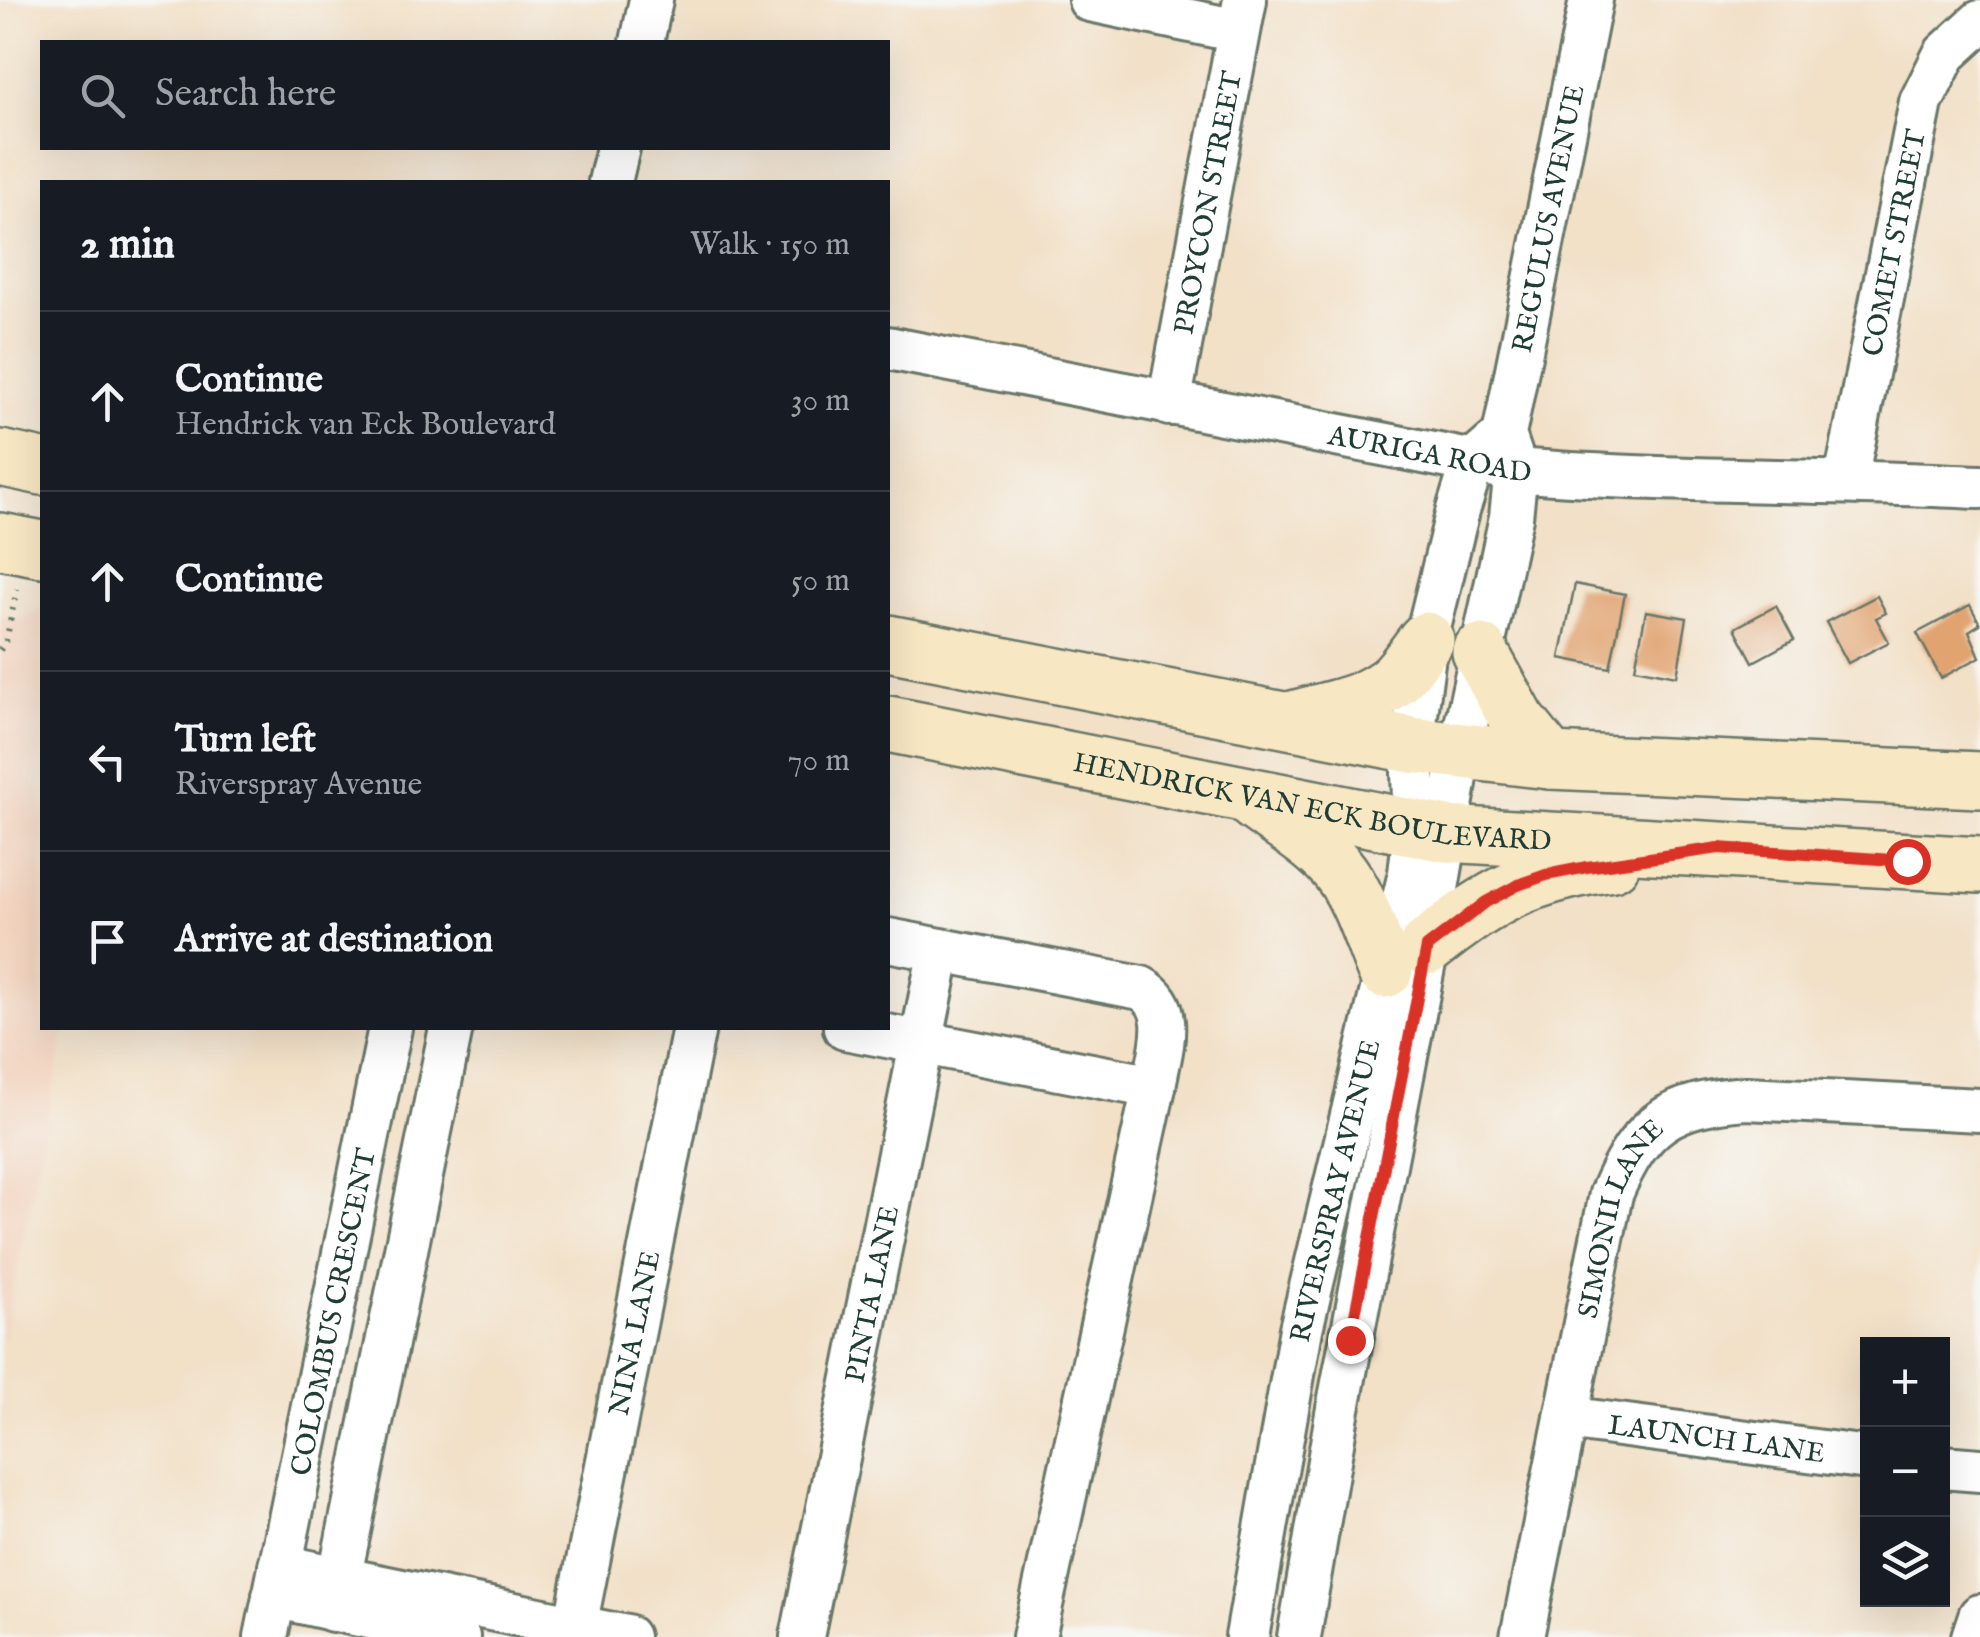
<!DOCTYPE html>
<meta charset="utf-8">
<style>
body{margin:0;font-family:"IM FELL English",serif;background:#20242c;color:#f1f3f6}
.controls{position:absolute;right:30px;bottom:30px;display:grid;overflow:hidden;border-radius:0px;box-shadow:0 10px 40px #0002}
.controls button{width:90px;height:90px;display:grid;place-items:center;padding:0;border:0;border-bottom:2px solid #363941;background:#171b24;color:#f1f3f6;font:50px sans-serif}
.stop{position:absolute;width:30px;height:30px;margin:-22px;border:8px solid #d93025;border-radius:50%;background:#fff}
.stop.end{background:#d93025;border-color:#fff;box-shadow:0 2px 10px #0008}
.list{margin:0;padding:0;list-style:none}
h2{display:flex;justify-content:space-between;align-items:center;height:130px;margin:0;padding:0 40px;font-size:42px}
h2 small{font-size:32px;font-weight:400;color:#9ea1a6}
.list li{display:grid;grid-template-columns:65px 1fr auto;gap:30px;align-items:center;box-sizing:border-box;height:180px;padding:0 40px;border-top:2px solid #363941}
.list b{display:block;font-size:38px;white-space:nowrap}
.list p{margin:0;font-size:32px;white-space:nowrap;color:#9ea1a6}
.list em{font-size:32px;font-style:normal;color:#9ea1a6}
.icon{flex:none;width:55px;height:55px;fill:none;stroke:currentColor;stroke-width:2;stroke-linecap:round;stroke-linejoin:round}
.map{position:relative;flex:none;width:1980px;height:1637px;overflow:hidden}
.search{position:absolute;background:#171b24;box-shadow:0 10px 40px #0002;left:40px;top:40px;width:850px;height:110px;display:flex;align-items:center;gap:25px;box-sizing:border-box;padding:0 35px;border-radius:0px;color:#9ea1a6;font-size:38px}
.panel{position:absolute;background:#171b24;box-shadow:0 10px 40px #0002;left:40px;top:180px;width:850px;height:850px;border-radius:0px}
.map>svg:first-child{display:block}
.built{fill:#f3d4bf}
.building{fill:#e1a370}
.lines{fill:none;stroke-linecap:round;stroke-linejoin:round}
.minor-casing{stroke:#697667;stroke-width:48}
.secondary-casing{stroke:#697667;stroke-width:60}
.path{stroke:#697667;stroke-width:6;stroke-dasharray:2.5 8;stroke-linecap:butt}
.minor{stroke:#fff;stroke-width:42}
.secondary{stroke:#f8e7c3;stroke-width:55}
.route{stroke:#d93025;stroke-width:12}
.labels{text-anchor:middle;stroke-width:8;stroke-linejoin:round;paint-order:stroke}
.street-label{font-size:28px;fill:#1f3d34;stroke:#f6f6f2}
</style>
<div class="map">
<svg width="1980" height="1637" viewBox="0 0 1980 1637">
<rect width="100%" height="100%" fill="#f6f6f2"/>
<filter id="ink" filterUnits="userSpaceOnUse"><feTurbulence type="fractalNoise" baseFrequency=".01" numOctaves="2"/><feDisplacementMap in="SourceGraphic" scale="20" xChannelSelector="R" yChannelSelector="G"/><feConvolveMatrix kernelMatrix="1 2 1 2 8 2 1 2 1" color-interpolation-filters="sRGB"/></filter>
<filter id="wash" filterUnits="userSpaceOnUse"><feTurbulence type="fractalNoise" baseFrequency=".0048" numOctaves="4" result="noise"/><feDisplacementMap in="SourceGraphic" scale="40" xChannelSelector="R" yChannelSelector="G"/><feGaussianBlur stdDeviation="2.25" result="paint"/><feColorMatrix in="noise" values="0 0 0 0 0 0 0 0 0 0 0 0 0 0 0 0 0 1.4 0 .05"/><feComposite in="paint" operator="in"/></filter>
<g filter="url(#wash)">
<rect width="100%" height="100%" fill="#f2e0c7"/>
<path class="built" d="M33,612L42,614V1028H65L0,1354V615L23,621Z"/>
<g id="blocks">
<path class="building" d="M1575,584L1625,594L1610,668L1560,658Z
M1877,596L1886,613L1876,618L1889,642L1848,663L1826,622Z
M1970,605L1980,624L1969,631L1980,657L1941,678L1917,633Z
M1776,606L1794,640L1753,662L1735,628Z
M1646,611L1687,618L1677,676L1635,668Z"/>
</g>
</g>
<g filter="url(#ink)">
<use href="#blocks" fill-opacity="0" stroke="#697667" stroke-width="2.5"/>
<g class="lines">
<defs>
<g id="minor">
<path d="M1090,0L1238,31"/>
<path d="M642,42L651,0"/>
<path d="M610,182L618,148"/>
<path id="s1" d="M888,348L1516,470C1670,483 1826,479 1980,487"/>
<path id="s2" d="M1169,404L1245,0"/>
<path id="s3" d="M1846,480L1921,102L1945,54L1980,22"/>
<path d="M888,940L1141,988C1178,1008 1159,1053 1154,1087L1034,1637"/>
<path d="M845,1028L1154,1087"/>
<path id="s4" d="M1566,1418L1868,1458"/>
<path d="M1942,1467L1980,1470"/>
<path d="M280,1566L627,1637"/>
<path d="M274,1596L458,1637"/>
<path d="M333,1610L451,1028"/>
<path id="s5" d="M266,1637L390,1028"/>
<path id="s6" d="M573,1637L694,1028"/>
<path id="s7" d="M802,1637L940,950"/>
<path id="s8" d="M1247,1637L1301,1329L1410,873L1415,829L1412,745L1426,640L1458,510L1473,462L1504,435"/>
<path id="s9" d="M1299,1637L1337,1414L1427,947L1461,748L1511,517L1516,470L1504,435L1591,0"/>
<path id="s10" d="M1522,1637L1611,1194C1641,1123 1669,1104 1746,1098L1980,1110"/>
<path d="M1973,1637L1980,1616"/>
</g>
<g id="secondary">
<path d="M0,458L42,467"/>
<path d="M0,541L42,549"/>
<path d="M888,643L1412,745L1550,761L1980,780"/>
<path d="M1480,652L1518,721L1550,761"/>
<path d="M1293,719C1327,709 1369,704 1396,678C1407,667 1416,653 1426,640"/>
<path id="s11" d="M888,724L1446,834L1980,865"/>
<path d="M1255,803C1282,823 1315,842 1337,868C1360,896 1371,937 1385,970"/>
<path d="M1427,947C1491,895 1530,875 1612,863"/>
</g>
</defs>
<use href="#minor" class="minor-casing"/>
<use href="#secondary" class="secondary-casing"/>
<path class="path" d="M0,650L6,641L17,589"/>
<use href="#minor" class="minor"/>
<use href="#secondary" class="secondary"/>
</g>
</g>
<g class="lines" filter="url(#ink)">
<path class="route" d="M1350,1340L1427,947L1486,902L1518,885L1546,875L1587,867L1719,848L1907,861"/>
</g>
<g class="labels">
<g class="street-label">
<text dy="10" stroke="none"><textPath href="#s2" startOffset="205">PROYCON STREET</textPath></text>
<text dy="10" stroke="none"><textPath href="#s9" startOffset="1445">REGULUS AVENUE</textPath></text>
<text dy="10" stroke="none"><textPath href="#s3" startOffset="242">COMET STREET</textPath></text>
<text dy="10" stroke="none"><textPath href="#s1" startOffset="552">AURIGA ROAD</textPath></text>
<text dy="10" stroke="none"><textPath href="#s11" startOffset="432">HENDRICK VAN ECK BOULEVARD</textPath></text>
<text dy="10" stroke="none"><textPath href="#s8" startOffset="455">RIVERSPRAY AVENUE</textPath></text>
<text dy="10" stroke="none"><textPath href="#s10" startOffset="432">SIMONII LANE</textPath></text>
<text dy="10" stroke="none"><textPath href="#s7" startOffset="350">PINTA LANE</textPath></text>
<text dy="10" stroke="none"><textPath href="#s5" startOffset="332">COLOMBUS CRESCENT</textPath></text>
<text dy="10" stroke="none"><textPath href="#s6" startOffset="310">NINA LANE</textPath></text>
<text dy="10" stroke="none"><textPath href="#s4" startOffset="152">LAUNCH LANE</textPath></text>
</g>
</g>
</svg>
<div class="controls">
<button>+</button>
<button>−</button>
<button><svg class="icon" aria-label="layers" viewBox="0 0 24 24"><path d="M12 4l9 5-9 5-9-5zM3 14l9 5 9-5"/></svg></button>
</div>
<div class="stop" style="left:1907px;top:861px"></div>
<div class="stop end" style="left:1350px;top:1340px"></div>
<div class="search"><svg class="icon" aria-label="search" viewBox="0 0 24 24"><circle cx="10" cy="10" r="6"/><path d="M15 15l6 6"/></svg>Search here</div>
<section class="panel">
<h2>2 min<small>Walk · 150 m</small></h2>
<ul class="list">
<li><svg class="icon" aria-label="ahead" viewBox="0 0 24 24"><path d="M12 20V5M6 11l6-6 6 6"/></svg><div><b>Continue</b><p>Hendrick van Eck Boulevard</p></div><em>30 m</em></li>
<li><svg class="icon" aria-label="ahead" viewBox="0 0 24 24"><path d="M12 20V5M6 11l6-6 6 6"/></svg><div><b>Continue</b></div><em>50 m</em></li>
<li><svg class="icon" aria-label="left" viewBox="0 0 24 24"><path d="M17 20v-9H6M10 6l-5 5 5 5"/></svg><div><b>Turn left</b><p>Riverspray Avenue</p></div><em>70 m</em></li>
<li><svg class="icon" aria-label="arrive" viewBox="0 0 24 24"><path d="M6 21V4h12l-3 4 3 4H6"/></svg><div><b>Arrive at destination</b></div></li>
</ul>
</section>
</div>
